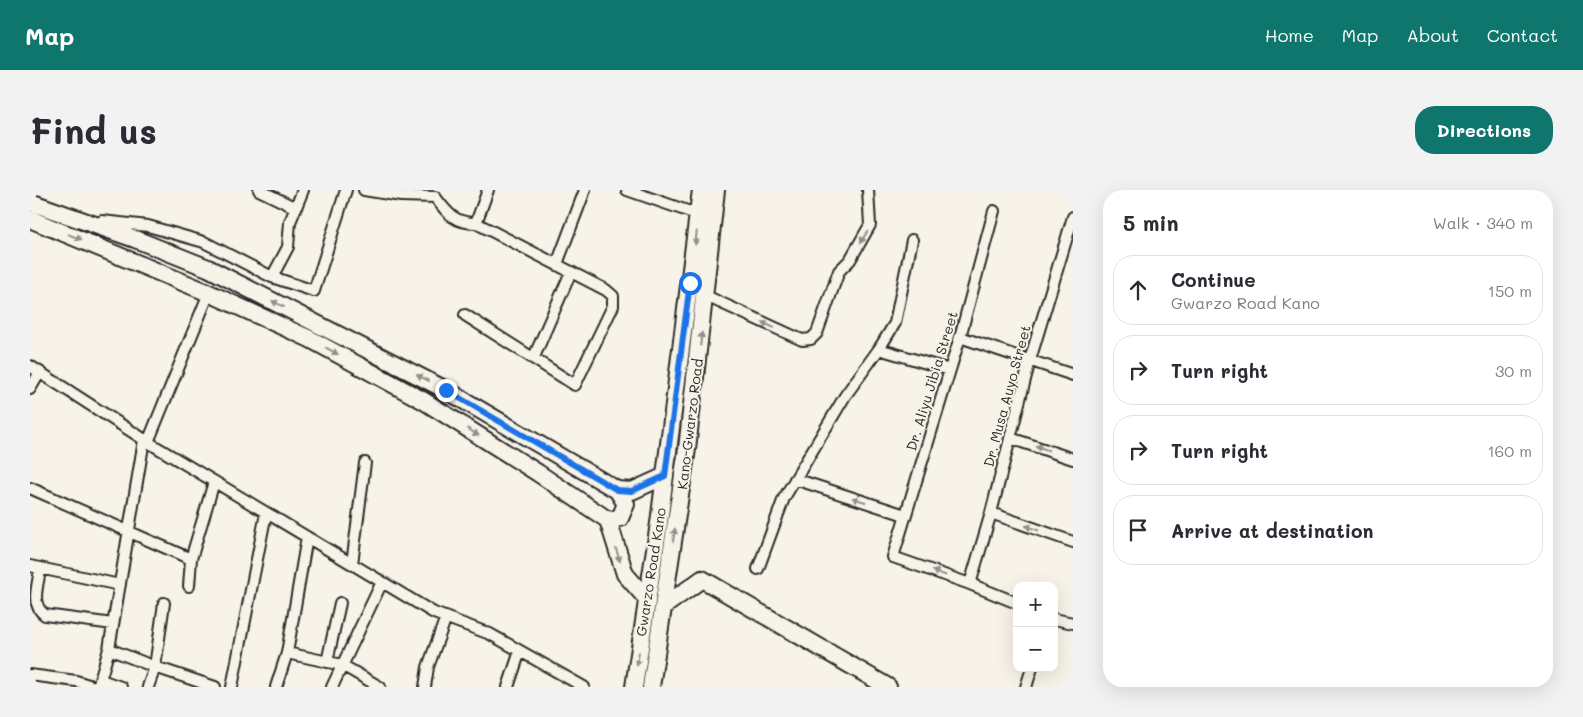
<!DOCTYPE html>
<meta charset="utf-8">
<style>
body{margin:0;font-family:Mali,sans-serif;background:#f2f2f3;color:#2b2b33}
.controls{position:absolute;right:15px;bottom:15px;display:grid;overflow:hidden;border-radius:10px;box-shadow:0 5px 20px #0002}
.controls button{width:45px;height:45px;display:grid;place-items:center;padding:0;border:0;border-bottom:1px solid #e1e1e2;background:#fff;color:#2b2b33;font:25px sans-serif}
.stop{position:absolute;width:15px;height:15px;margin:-11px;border:4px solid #1a73e8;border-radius:50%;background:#fff}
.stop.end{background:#1a73e8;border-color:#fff;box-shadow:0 1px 5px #0008}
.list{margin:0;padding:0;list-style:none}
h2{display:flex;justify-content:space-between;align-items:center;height:65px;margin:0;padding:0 20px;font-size:21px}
h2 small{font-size:16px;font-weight:400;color:#7c7c81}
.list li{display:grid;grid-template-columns:32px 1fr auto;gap:15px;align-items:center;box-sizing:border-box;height:70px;margin:0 10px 10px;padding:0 10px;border:1px solid #e1e1e2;border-radius:20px}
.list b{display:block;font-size:19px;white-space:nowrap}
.list p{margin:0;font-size:16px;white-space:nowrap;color:#7c7c81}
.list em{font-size:16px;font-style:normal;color:#7c7c81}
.icon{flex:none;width:28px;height:28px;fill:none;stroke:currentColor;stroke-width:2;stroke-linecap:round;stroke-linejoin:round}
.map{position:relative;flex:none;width:1043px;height:497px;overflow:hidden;border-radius:20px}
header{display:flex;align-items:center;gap:30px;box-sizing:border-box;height:70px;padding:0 25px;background:#0f766e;color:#fff}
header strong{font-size:24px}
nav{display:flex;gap:28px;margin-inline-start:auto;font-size:18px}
.intro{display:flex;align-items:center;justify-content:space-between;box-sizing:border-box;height:120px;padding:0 30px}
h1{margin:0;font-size:35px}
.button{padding:12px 22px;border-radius:20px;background:#0f766e;color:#fff;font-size:18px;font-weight:700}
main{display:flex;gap:30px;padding:0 30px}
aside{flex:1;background:#fff;border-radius:20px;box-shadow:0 5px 20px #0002}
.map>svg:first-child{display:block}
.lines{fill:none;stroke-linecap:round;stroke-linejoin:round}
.street-casing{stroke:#2b2b2b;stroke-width:14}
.primary-casing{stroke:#2b2b2b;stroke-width:20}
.street{stroke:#f7f3e8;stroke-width:10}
.primary{stroke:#f7f3e8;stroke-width:16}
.oneway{fill:#918f8a}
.route{stroke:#1a73e8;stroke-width:6}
.labels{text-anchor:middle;stroke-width:4;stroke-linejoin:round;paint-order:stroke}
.street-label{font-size:14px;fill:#2b2b2b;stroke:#f7f3e8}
</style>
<header>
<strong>Map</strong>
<nav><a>Home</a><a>Map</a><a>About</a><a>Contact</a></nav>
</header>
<div class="intro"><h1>Find us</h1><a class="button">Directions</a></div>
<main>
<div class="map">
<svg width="1043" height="497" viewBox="0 0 1043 497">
<rect width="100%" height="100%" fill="#f7f3e8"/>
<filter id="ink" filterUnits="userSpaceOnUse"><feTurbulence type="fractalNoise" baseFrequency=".02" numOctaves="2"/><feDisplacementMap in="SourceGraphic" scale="10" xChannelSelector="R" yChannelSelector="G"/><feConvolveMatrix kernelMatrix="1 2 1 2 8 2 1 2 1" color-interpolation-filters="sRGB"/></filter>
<g filter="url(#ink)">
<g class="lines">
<defs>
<path id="street" d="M229,0L266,18
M334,0L371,6L405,7C417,23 424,33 446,33L576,100L583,106V116L545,195L435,125
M597,0L669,25
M964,21L930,147L863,367L940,394L987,413
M72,31L118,36L174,52L242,87L284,101L316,0
M446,33L458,0
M527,74L555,0
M242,87L258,57L260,32L273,0
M676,106L772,150L781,149L787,143L809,81L820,70L840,35L838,0
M930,147L1043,185
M849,159L865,133L882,50
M504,167L541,82
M0,176L118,252L404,423L460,444L554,497
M0,199L10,182
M980,248L1043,269
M118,252L179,103
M765,289L875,325
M0,298L161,369
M961,323L1043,352
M322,374L335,273
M0,376L90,395
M728,379L754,308L815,206L849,159L920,180
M10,380C8,395 0,415 15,425L83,434
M940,394L961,323L1000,170L1043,27
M159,396L161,369L184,292
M1024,429L1043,433
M79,459L125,477L185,497
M257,463L312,475L350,497
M297,472L310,413
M0,485L46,491L65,497
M71,490L91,497
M68,497L79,459L114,250
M118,497L125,477L134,413
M202,497L236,323
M246,497L257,463L277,347
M302,497L352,392
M395,497L398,477L416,427
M478,497L490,461
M996,497L1002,478"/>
<path id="primary" d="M0,12L105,49L178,78L416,200L587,300L602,301L635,286
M0,29L179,103L280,149L394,211L508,283L578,330L595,384L616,408
M578,330L590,328L596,314L587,300
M633,417L672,389L858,497
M604,497L629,333L671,0
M621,497L657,259L686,0"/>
</defs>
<use href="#street" class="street-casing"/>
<use href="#primary" class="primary-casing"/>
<use href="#street" class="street"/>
<use href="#primary" class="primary"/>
</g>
<defs><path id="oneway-solid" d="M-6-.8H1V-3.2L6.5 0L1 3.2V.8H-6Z" transform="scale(1.25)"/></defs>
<g class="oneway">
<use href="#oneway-solid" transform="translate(45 47) rotate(22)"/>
<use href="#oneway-solid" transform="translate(834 47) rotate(120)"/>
<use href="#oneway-solid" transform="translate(666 48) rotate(97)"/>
<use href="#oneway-solid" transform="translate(248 114) rotate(-153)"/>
<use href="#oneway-solid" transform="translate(738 135) rotate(-155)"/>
<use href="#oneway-solid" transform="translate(671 149) rotate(-83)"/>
<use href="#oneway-solid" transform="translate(302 161) rotate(29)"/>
<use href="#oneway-solid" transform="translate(393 188) rotate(-153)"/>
<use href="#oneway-solid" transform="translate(443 242) rotate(32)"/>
<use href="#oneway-solid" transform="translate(1012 258) rotate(-161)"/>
<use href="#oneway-solid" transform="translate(829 310) rotate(-162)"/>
<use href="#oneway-solid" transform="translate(1002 338) rotate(-161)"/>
<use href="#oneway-solid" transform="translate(644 345) rotate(-81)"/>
<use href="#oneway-solid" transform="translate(588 365) rotate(72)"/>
<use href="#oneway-solid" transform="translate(909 383) rotate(-161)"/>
<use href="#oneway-solid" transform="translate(608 469) rotate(98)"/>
</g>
</g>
<g class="lines" filter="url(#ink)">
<path class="route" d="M416,200L587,300L602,301L635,286L660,93"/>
</g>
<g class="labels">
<g class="street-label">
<text transform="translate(902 191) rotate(-73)" y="5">Dr. Aliyu Jibia Street</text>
<text transform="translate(977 206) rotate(-75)" y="5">Dr. Musa Auyo Street</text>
<text transform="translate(660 234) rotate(-83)" y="5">Kano-Gwarzo Road</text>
<text transform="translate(621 382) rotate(-81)" y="5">Gwarzo Road Kano</text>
</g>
</g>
</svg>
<div class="controls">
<button>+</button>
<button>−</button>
</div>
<div class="stop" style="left:660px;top:93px"></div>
<div class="stop end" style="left:416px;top:200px"></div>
</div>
<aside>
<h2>5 min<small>Walk · 340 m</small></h2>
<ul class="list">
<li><svg class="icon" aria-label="ahead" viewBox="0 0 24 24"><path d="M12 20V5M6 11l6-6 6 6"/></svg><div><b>Continue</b><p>Gwarzo Road Kano</p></div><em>150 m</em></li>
<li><svg class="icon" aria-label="right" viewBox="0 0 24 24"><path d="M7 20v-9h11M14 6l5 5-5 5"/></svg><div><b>Turn right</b></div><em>30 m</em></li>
<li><svg class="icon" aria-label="right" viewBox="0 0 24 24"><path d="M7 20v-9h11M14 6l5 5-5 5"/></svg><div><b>Turn right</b></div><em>160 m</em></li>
<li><svg class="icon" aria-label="arrive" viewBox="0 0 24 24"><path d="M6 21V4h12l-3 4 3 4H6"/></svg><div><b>Arrive at destination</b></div></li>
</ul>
</aside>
</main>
